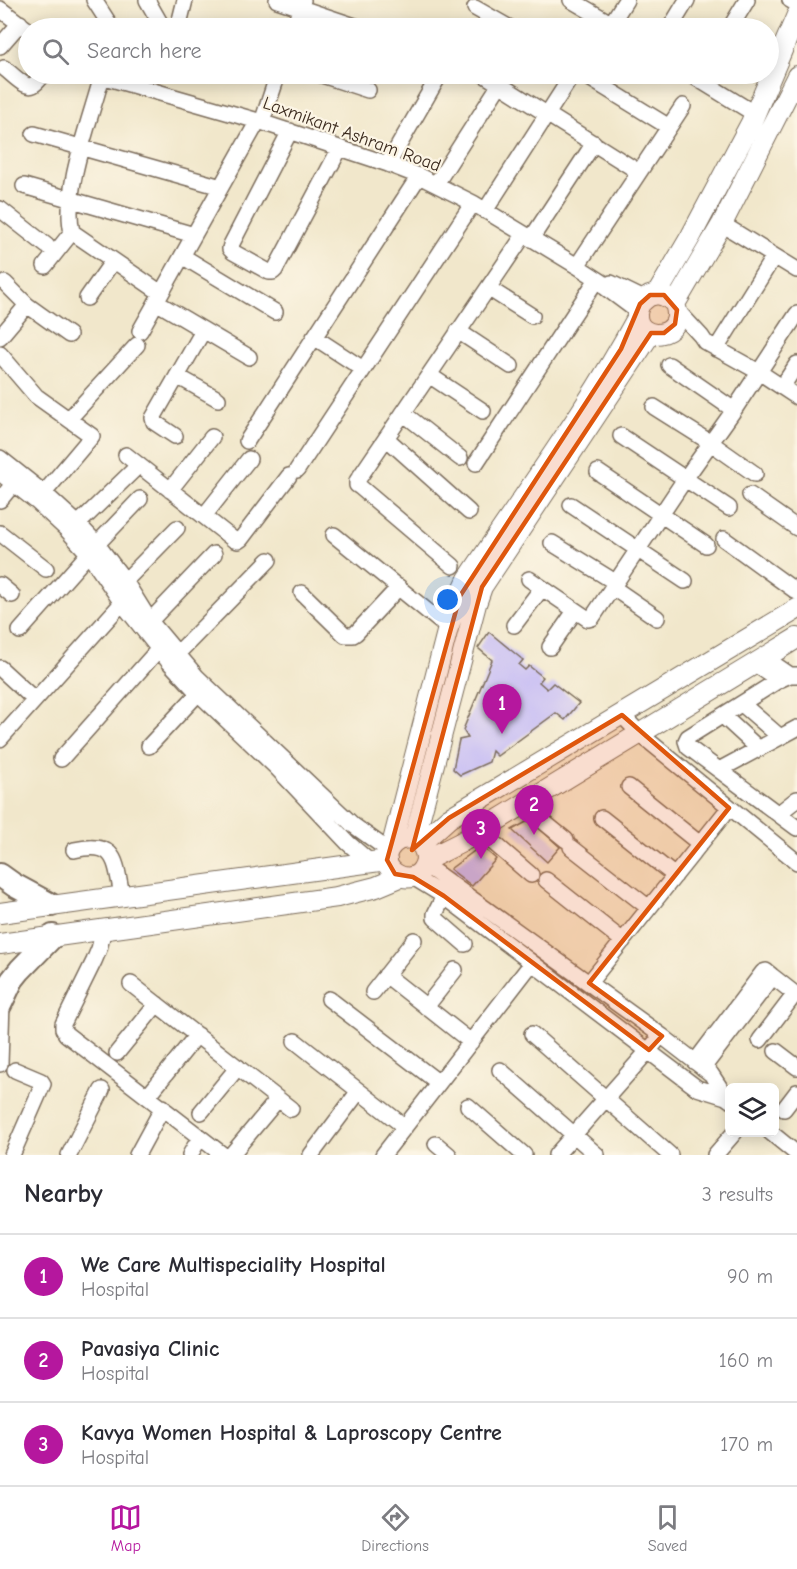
<!DOCTYPE html>
<style>
body{margin:0;font-family:"Comic Neue",sans-serif;background:#f7f7f7;color:#2b2b33}
.controls{position:absolute;right:18px;bottom:18px;display:grid;overflow:hidden;border-radius:9px;box-shadow:0 3px 15px #0003}
.controls button{width:54px;height:54px;display:grid;place-items:center;padding:0;border:0;border-bottom:2px solid #e1e1e2;background:#fff;color:#2b2b33;font:30px sans-serif}
.you{position:absolute;left:448px;top:600px;width:21px;height:21px;margin:-15px;border:4px solid #fff;border-radius:50%;background:#1a73e8;box-shadow:0 0 0 9px #1a73e833}
.badge{display:grid;place-items:center;width:39px;height:39px;border-radius:50%;background:#b5179e;color:#fff;font-size:20px;font-weight:700}
.pin{position:absolute;translate:-50% -50px;filter:drop-shadow(0 2px 3px #0008)}
.pin::after{content:'';position:absolute;top:32px;width:21px;height:18px;background:inherit;clip-path:polygon(0 0,100% 0,50% 100%)}
.list{margin:0;padding:0;list-style:none}
h2{display:flex;justify-content:space-between;align-items:center;height:78px;margin:0;padding:0 24px;font-size:26px}
h2 small{font-size:20px;font-weight:400;color:#7c7c81}
.list li{display:grid;grid-template-columns:39px 1fr auto;gap:18px;align-items:center;box-sizing:border-box;height:84px;padding:0 24px;border-top:2px solid #e1e1e2}
.list b{display:block;font-size:22px;white-space:nowrap}
.list p{margin:0;font-size:20px;white-space:nowrap;color:#7c7c81}
.list em{font-size:20px;font-style:normal;color:#7c7c81}
.icon{flex:none;width:33px;height:33px;fill:none;stroke:currentColor;stroke-width:2;stroke-linecap:round;stroke-linejoin:round}
.map{position:relative;flex:none;width:797px;height:1155px;overflow:hidden}
.search{position:absolute;background:#fff;box-shadow:0 3px 15px #0003;left:18px;right:18px;top:18px;height:66px;display:flex;align-items:center;gap:15px;box-sizing:border-box;padding:0 21px;border-radius:33px;color:#7c7c81;font-size:22px}
.sheet{height:330px;background:#fff}
nav{display:flex;justify-content:space-around;align-items:center;box-sizing:border-box;height:84px;border-top:2px solid #e1e1e2;background:#fff;font-size:16px;color:#7c7c81}
nav a{display:grid;justify-items:center;gap:3px}
nav .on{color:#b5179e}
.map>svg:first-child{display:block}
.building{fill:#c4baf5}
.lines{fill:none;stroke-linecap:round;stroke-linejoin:round}
.minor-casing{stroke:#7b6c5b;stroke-width:18}
.major-casing{stroke:#7b6c5b;stroke-width:22}
.highway-casing{stroke:#7b6c5b;stroke-width:26}
.minor{stroke:#fff;stroke-width:15}
.major{stroke:#fff;stroke-width:20}
.highway{stroke:#fff;stroke-width:22}
.marked{fill:#df570d;fill-opacity:0.2;stroke:#df570d;stroke-width:4.5;stroke-linejoin:round}
.labels{text-anchor:middle;stroke-width:4.5;stroke-linejoin:round;paint-order:stroke}
.street-label{font-size:18px;fill:#3b2a1e;stroke:#fcf5e5}
</style>
<div class="map">
<svg width="797" height="1155" viewBox="0 0 797 1155">
<rect width="100%" height="100%" fill="#fcf5e5"/>
<filter id="ink" filterUnits="userSpaceOnUse"><feTurbulence type="fractalNoise" baseFrequency=".0167" numOctaves="2"/><feDisplacementMap in="SourceGraphic" scale="12" xChannelSelector="R" yChannelSelector="G"/><feConvolveMatrix kernelMatrix="1 2 1 2 8 2 1 2 1" color-interpolation-filters="sRGB"/></filter>
<filter id="wash" filterUnits="userSpaceOnUse"><feTurbulence type="fractalNoise" baseFrequency=".008" numOctaves="4" result="noise"/><feDisplacementMap in="SourceGraphic" scale="24" xChannelSelector="R" yChannelSelector="G"/><feGaussianBlur stdDeviation="1.35" result="paint"/><feColorMatrix in="noise" values="0 0 0 0 0 0 0 0 0 0 0 0 0 0 0 0 0 1.4 0 .05"/><feComposite in="paint" operator="in"/></filter>
<g filter="url(#wash)">
<rect width="100%" height="100%" fill="#f1e7cb"/>
<g id="blocks">
<path class="building" d="M489,632L523,660L519,665L525,670L529,666L543,677L539,682L547,689L553,683L579,703L565,720L556,713L497,756L492,751L489,762L460,775L453,769L459,740L468,738L463,730L492,660L478,648Z
M530,820L560,847L547,862L512,830Z
M481,846L496,859L472,886L450,869Z"/>
</g>
</g>
<g filter="url(#ink)">
<use href="#blocks" fill-opacity="0" stroke="#7b6c5b" stroke-width="1.5"/>
<g class="lines">
<defs>
<path id="minor" d="M94,0L112,28
M147,0L163,28
M277,0L361,28
M571,0L619,28
M790,0L797,4
M475,8L510,28
M0,9L28,30
M611,24L626,0
M178,28L185,0
M294,28L303,0
M670,28L687,0
M730,28L747,0
M0,46L20,23
M4,68C11,73 25,89 33,85C37,83 41,77 44,74
M94,74L258,121L388,164L419,176L473,203L577,266L602,282L606,288L637,311
M319,74L368,90
M483,74L639,172
M583,74L669,127
M690,74L755,114
M102,76C91,118 62,191 72,232L161,293
M262,122L278,74
M290,131L231,245L230,249L233,252L269,272H273L275,270L340,148
M34,134L221,187
M388,164L440,74
M436,184L500,84
M24,186L194,235
M0,209L47,246
M485,211L573,74
M722,224L797,270
M531,239L594,143
M182,256L275,312
M45,266L72,232
M577,266L683,106
M611,283L644,299
M488,288L532,316
M87,298L113,261
M156,302L249,357
M27,305L69,335
M677,310L701,336L705,342L759,372L797,397
M140,331L258,121
M458,331L511,366
M0,337L27,305L5,283
M314,337L363,369
M716,349L774,256
M0,354L36,396L92,436L44,493
M669,365L734,410
M429,375L483,411
M177,376L218,399
M782,387L797,364
M654,407L711,443L755,474
M403,413L460,458
M69,419L137,345
M175,436L154,422L153,418L203,331
M621,436L729,508
M386,438L469,512
M247,441L419,176
M126,455L234,540L238,541L241,539L289,476
M0,458L44,493L78,524L97,544L125,581L150,621L197,677L353,825L388,850
M476,463L597,279
M297,470L473,203
M598,472L706,545
M0,473L37,502L66,529L88,553L122,603L169,662L198,693L277,768L348,843L370,862
M170,490L212,437
M750,495L797,528
M0,500L19,477
M571,505L685,581
M204,516L249,459
M78,524L139,465
M0,533L46,569
M334,535L448,628
M724,539L797,592
M552,543L615,582
M453,566L360,487L357,485V481L524,235
M529,579L588,619L592,618L685,479L734,410L797,314
M125,581L177,528
M0,585L12,595
M612,587L657,618
M302,593L345,635H353L356,633L399,587
M150,621L214,554
M514,625L542,588
M20,631L97,544L140,499
M550,647L575,611
M177,654L269,560
M765,658L790,675
M755,664L779,680
M0,668L35,700
M797,675H790L779,680L688,737L686,741L688,747L797,828
M742,704L780,737
M622,715L640,734L797,862
M723,716L759,749
M0,739L122,603
M149,746L204,687
M61,759L165,642
M719,770L797,728
M629,787L700,844
M523,805L566,840
M778,814L797,799
M602,818L675,876
M480,831L531,875
M571,847L649,908
M74,850C117,840 115,861 122,895
M425,865L662,1036L711,1074L726,1097L730,1100
M413,877L444,896L697,1088L726,1097
M546,880L623,941
M444,896L435,914V918L465,944
M104,929L99,949L94,961L63,1024V1029L66,1034L223,1155
M386,975L471,1042
M589,983L729,808
M131,984L291,1109
M373,992L414,940
M329,999L439,1083
M426,1007L455,970
M532,1034L670,1155
M760,1040L795,994L772,976
M295,1041L405,1127
M776,1051L797,1067
M117,1053L157,1004
M695,1062L763,972L766,971L771,975V979L703,1068
M0,1064L2,1002
M500,1070L597,1155
M148,1096L197,1035
M468,1106L524,1155
M784,1109L797,1092
M201,1112L238,1067
M770,1132L797,1154
M436,1144L449,1155
M12,1155L43,1084L41,1081L15,1070
M69,1155L102,1090
M137,1155L163,1107
M190,1155L200,1137
M231,1155L278,1099
M311,1155L359,1091
M383,1155L532,963
M556,1155L655,1043
M715,1155L735,1132"/>
<path id="major" d="M657,294L691,236L751,123L797,15
M675,304C666,294 653,290 643,301C639,304 638,308 637,313C635,344 688,340 675,304L722,224L797,76
M414,840L476,604L482,587L651,333
M420,844L449,818L797,609
M392,845L448,628L460,596L468,579C525,493 588,409 637,318
M426,860C426,850 421,841 411,839C405,838 398,839 393,844C369,867 417,897 426,860L460,843L797,638
M0,913L387,860
M0,944L337,897L376,887L400,877"/>
<path id="highway" d="M0,875L14,885L51,905
M0,1005L12,980L20,970L53,936"/>
</defs>
<use href="#minor" class="minor-casing"/>
<use href="#major" class="major-casing"/>
<use href="#highway" class="highway-casing"/>
<use href="#minor" class="minor"/>
<use href="#major" class="major"/>
<use href="#highway" class="highway"/>
</g>
</g>
<path class="marked" d="M650,295H664L677,310L675,324L664,333H651L482,587L412,850L449,818L622,715L729,808L589,983L662,1036L649,1050L444,896L413,877L395,874L387,860L460,596L621,349L640,304Z"/>
<g class="labels">
<g class="street-label">
<text transform="translate(352 134) rotate(20)" y="6">Laxmikant Ashram Road</text>
</g>
</g>
</svg>
<div class="controls">
<button><svg class="icon" aria-label="layers" viewBox="0 0 24 24"><path d="M12 4l9 5-9 5-9-5zM3 14l9 5 9-5"/></svg></button>
</div>
<div class="you"></div>
<div class="pin badge" style="left:502px;top:734px">1</div>
<div class="pin badge" style="left:534px;top:835px">2</div>
<div class="pin badge" style="left:481px;top:859px">3</div>
<div class="search"><svg class="icon" aria-label="search" viewBox="0 0 24 24"><circle cx="10" cy="10" r="6"/><path d="M15 15l6 6"/></svg>Search here</div>
</div>
<section class="sheet">
<h2>Nearby<small>3 results</small></h2>
<ul class="list">
<li><span class="badge">1</span><div><b>We Care Multispeciality Hospital</b><p>Hospital</p></div><em>90 m</em></li>
<li><span class="badge">2</span><div><b>Pavasiya Clinic</b><p>Hospital</p></div><em>160 m</em></li>
<li><span class="badge">3</span><div><b>Kavya Women Hospital &amp; Laproscopy Centre</b><p>Hospital</p></div><em>170 m</em></li>
</ul>
</section>
<nav>
<a class="on"><svg class="icon" aria-label="map" viewBox="0 0 24 24"><path d="M3 6l6-2 6 2 6-2v14l-6 2-6-2-6 2zM9 4v14M15 6v14"/></svg>Map</a>
<a><svg class="icon" aria-label="directions" viewBox="0 0 24 24"><path d="M12 3l9 9-9 9-9-9zM9 14v-3h6M13 9l2 2-2 2"/></svg>Directions</a>
<a><svg class="icon" aria-label="saved" viewBox="0 0 24 24"><path d="M7 4h10v16l-5-4-5 4z"/></svg>Saved</a>
</nav>
